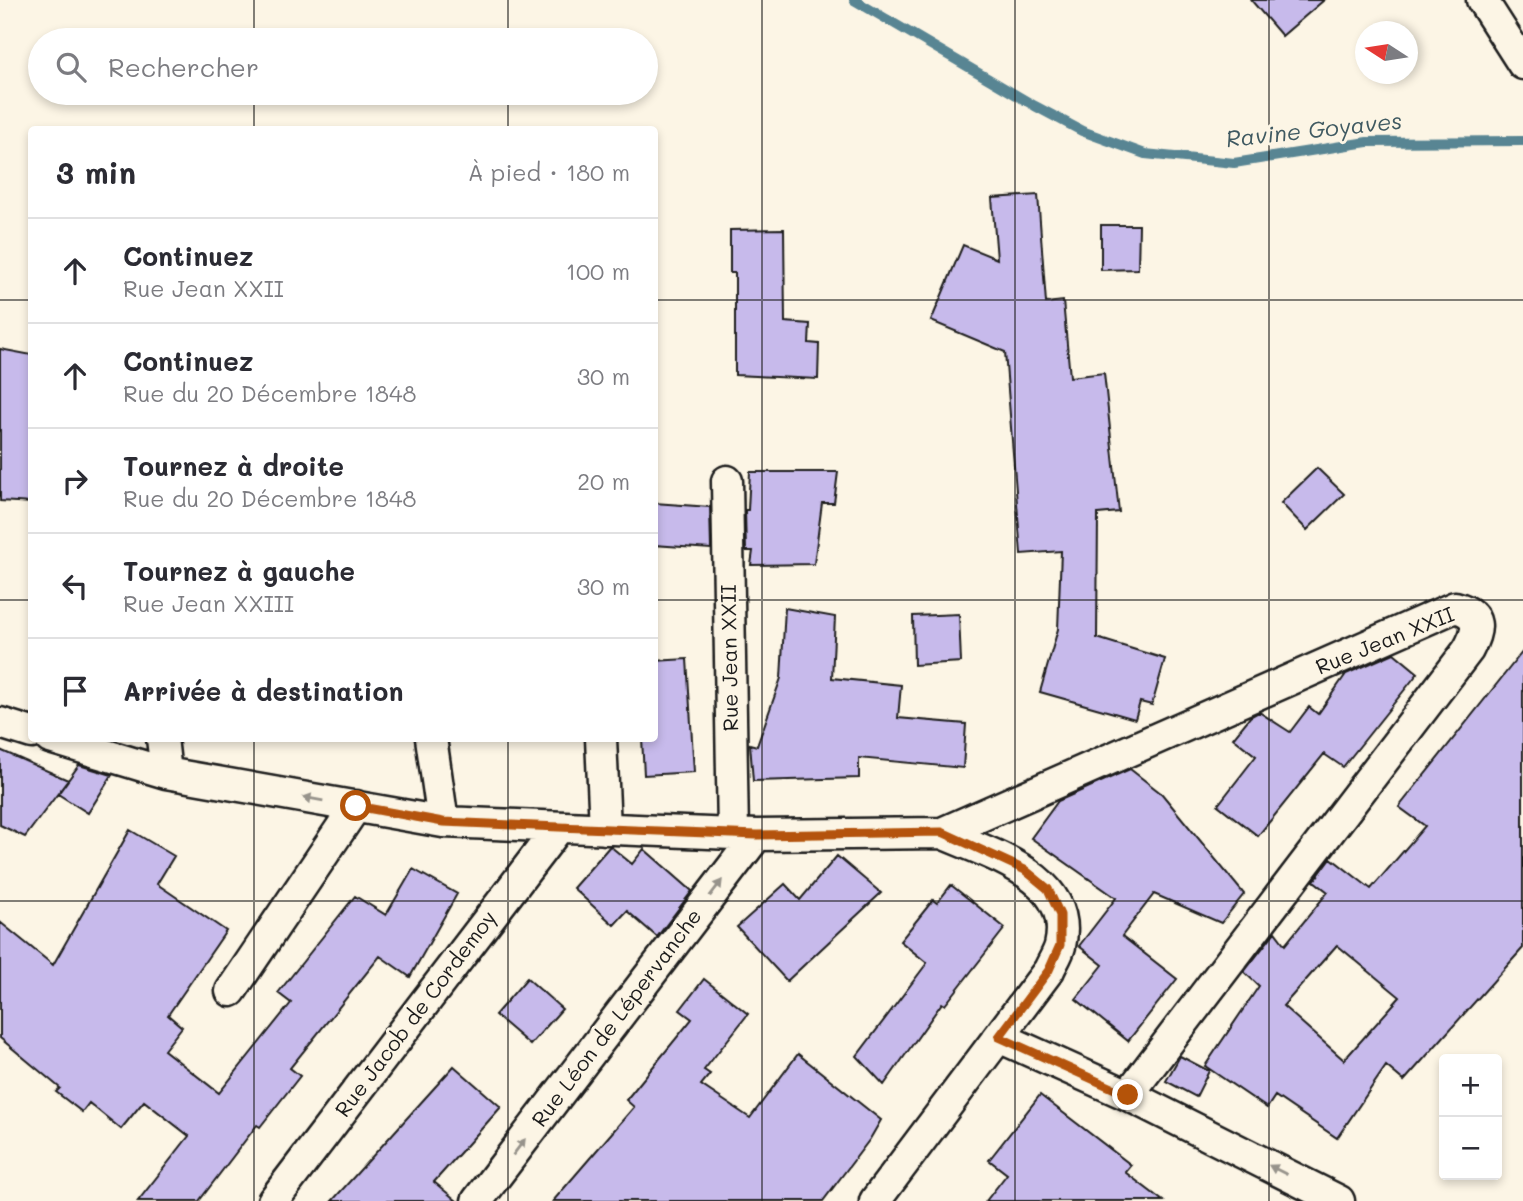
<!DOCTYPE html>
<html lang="fr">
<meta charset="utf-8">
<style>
body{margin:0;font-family:Mali,sans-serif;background:#f7f7f7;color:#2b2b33}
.controls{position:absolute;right:21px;bottom:21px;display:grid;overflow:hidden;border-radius:7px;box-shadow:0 4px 10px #0003}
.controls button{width:63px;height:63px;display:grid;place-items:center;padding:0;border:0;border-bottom:2px solid #e1e1e2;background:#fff;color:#2b2b33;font:35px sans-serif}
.compass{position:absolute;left:1355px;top:21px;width:63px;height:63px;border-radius:50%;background:#fff;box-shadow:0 4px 10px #0003;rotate:282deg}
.stop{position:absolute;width:21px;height:21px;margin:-16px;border:5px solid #b45309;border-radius:50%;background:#fff}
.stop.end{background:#b45309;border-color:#fff;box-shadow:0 2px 7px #0008}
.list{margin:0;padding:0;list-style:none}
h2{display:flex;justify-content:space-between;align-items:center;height:91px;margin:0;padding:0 28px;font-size:30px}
h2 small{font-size:23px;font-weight:400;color:#7c7c81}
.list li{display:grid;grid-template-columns:46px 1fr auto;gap:21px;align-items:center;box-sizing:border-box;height:105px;padding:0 28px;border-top:2px solid #e1e1e2}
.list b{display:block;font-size:26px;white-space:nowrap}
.list p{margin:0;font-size:23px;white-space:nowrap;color:#7c7c81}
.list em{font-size:23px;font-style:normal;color:#7c7c81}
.icon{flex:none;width:38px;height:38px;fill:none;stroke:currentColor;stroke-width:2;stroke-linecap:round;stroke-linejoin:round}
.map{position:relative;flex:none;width:1523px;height:1201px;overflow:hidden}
.search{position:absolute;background:#fff;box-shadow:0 4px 10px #0003;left:28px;top:28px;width:630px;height:77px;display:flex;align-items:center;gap:18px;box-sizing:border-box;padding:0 24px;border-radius:38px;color:#7c7c81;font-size:26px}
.panel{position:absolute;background:#fff;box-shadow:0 4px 10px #0003;left:28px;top:126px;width:630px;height:616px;border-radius:7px}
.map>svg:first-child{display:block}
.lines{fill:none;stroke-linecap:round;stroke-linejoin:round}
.stream{stroke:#598593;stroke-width:10}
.building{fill:#c7baeb;stroke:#1c1c1c;stroke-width:2;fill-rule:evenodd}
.minor-casing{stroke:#1c1c1c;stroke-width:35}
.minor{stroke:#fcf5e5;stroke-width:30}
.oneway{fill:#97938b}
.route{stroke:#b45309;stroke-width:9}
.grid{fill:none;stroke:#1c1c1c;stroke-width:2;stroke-opacity:0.55}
.labels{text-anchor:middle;stroke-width:6;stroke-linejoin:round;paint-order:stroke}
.street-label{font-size:21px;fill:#1c1c1c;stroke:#fcf5e5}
.water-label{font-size:23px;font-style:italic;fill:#3f5961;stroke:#fcf5e5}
</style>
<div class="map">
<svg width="1523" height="1201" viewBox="0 0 1523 1201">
<rect width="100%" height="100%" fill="#fcf5e5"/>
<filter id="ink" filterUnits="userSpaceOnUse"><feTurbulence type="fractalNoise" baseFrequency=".0143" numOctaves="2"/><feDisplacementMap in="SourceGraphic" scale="14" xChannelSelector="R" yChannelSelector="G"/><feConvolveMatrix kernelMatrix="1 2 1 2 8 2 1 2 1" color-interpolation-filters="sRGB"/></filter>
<g filter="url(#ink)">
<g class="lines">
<path class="stream" d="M854,0L1035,106L1082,131L1145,154L1234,163L1367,142L1523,141"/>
</g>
<path class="building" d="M1251,0H1324L1282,36Z
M1038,195L1046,303L1063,301L1070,377L1104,373L1119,512L1098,514L1097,638L1165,659L1152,705L1140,702L1135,719L1040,692L1058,629L1061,551L1021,554L1005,352L931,321L963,245L997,259L992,198Z
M1101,225H1139L1138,269L1101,270Z
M784,229L785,322L810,324L809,343L819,344L818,379L735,375V273H730V230Z
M0,349L32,355V503L0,501Z
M1317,468L1344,494L1307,530L1281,503Z
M750,472H838L834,503H822L814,564L751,565L753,551H746L745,510H748Z
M654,503L710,507L711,549L654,545Z
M785,608L835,617L832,678L901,685L898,718L966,724L963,768L859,758V778L753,781L750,744L757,746L781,678Z
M959,614L961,662L914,665L913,616Z
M1523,651V948L1404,1081L1386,1066L1337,1138L1275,1096L1267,1108L1205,1066L1259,986L1244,972L1275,932L1285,945L1328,892L1314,881L1331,858L1371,889L1425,826L1399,807ZM1337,945L1400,997L1344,1060L1283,1006Z
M1394,653L1418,673L1343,767L1324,754L1258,836L1218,805L1256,756L1233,738L1250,717L1259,712L1290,732L1309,707L1318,714L1346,674Z
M687,659L694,772L644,775L642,738H654V661Z
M0,750L68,780L25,837L0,825Z
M79,765L112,775L88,813L58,794Z
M1130,769L1162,794L1244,894L1221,923L1154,894L1122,936L1177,979L1128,1041L1076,999L1103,965L1079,946L1116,898L1031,838L1058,801Z
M130,830L174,856L157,884L226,931L168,1015L182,1027L164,1050L219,1093L291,1003L278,993L355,896L386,915L413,869L457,894L410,977L380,956L290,1068L300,1076L260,1127L257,1125L199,1201H138L189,1136L144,1101L121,1129L89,1103L82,1112L56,1092L60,1088L0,1038V922L53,965Z
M610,846L632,864L644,849L692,891L657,937L627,911L614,925L573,888Z
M837,856L881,893L787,981L737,927L785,884L800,900Z
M951,885L1005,928L945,1005L942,1003L884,1085L857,1056L927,963L900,941L933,900L937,903Z
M527,978L562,1009L530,1045L495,1015Z
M704,979L748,1014L704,1070L710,1074L701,1085L750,1118L798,1054L881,1120L870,1139L823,1201H553L634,1107L626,1100L692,1019L680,1010Z
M1180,1056L1209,1071L1196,1097L1166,1081Z
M454,1066L501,1107L434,1182L457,1201H332Z
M1040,1095L1131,1165L1125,1172L1163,1201H986L1007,1174L989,1160Z"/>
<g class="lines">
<defs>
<path id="minor" d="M1482,0L1523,64
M727,481L733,834
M0,723L32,733
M50,738L166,773L443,822L757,835L942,833L1455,607C1482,614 1479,630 1468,650L1128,1095
M162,738L166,773
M431,738L443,822
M601,738L605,829
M231,991L356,806
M999,1037L1128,1095L1339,1201
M273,1201L559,827
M477,1201L757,835
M875,1201L1049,970C1052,963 1058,954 1060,946C1076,877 989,854 942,833"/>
</defs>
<use href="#minor" class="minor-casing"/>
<use href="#minor" class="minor"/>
</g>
<defs><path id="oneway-solid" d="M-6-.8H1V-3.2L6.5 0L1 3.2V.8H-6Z" transform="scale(1.75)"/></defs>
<g class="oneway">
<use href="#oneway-solid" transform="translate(313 799) rotate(-170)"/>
<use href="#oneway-solid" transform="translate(716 888) rotate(-53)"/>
<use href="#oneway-solid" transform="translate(519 1147) rotate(-53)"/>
<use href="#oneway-solid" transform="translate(1278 1170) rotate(-153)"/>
</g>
</g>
<g class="lines" filter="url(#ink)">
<path class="route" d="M356,806L443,822L559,827L757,835L942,832L1025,870L1048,889L1060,915V945L1049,970L999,1037L1128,1095"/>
</g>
<path class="grid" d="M254,0V40M508,0V40M762,0V1201M1015,0V1201M1269,0V1201M254,93V130M508,93V130M0,300H32M654,300H1523M0,600H32M654,600H1523M254,738V1201M508,738V1201M0,901H1523"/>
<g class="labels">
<g class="street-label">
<text transform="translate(1385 641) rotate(-22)" y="7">Rue Jean XXII</text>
<text transform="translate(730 658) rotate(-91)" y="7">Rue Jean XXII</text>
<text transform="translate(416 1014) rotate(-53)" y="7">Rue Jacob de Cordemoy</text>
<text transform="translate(617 1018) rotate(-53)" y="7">Rue Léon de Lépervanche</text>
</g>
<g class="water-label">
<text transform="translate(1314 130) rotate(-6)" y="8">Ravine Goyaves</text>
</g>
</g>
</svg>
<div class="controls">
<button>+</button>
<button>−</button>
</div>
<svg class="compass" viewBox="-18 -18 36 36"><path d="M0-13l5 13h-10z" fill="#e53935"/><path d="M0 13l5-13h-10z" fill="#7c7c81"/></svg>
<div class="stop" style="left:356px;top:806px"></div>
<div class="stop end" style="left:1128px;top:1095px"></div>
<div class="search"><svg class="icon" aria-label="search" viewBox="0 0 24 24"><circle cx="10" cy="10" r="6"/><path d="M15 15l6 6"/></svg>Rechercher</div>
<section class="panel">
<h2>3 min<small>À pied · 180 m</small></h2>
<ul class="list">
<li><svg class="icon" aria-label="ahead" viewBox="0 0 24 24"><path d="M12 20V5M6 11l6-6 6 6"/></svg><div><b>Continuez</b><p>Rue Jean XXII</p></div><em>100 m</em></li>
<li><svg class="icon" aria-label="ahead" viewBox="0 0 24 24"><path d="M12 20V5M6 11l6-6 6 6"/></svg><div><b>Continuez</b><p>Rue du 20 Décembre 1848</p></div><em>30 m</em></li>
<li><svg class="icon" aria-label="right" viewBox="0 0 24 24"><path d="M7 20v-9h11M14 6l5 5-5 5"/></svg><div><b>Tournez à droite</b><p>Rue du 20 Décembre 1848</p></div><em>20 m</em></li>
<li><svg class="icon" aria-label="left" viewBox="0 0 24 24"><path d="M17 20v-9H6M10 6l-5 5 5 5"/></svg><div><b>Tournez à gauche</b><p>Rue Jean XXIII</p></div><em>30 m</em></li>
<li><svg class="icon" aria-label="arrive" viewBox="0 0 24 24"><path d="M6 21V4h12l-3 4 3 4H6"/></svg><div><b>Arrivée à destination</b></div></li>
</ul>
</section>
</div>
